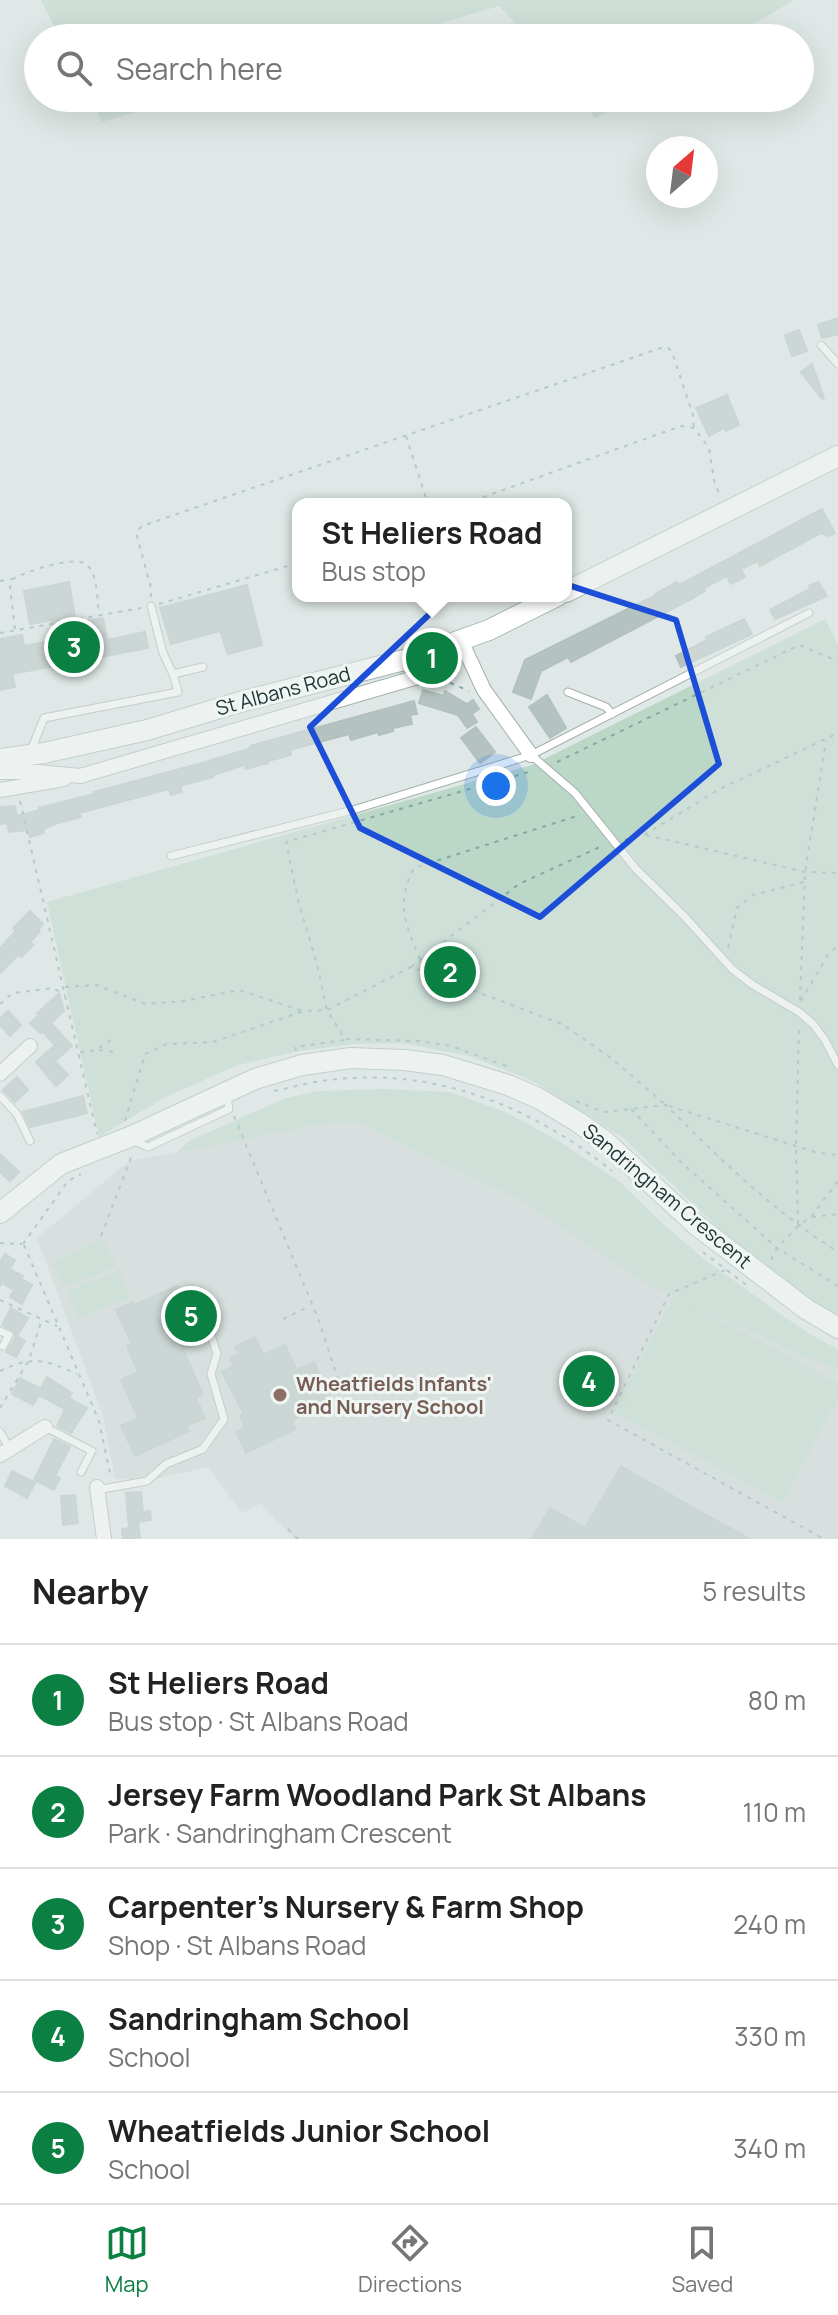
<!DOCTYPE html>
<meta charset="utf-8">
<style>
body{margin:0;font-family:Manrope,sans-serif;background:#f2f2f2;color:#222}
.compass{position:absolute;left:646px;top:136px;width:72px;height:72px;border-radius:50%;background:#fff;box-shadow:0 8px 32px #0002;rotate:28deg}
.you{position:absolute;left:496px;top:786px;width:28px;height:28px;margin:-20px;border:6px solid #fff;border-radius:50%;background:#1a73e8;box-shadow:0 0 0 12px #1a73e833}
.badge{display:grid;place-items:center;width:52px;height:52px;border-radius:50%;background:#0b8043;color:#fff;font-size:26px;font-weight:700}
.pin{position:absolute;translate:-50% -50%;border:4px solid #fff;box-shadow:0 2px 8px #0006}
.popup{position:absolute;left:292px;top:498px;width:280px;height:104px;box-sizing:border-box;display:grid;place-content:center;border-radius:16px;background:#fff;filter:drop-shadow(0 2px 6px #0005);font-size:26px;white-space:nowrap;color:#767676}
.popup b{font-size:30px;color:#222}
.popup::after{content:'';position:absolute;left:50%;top:100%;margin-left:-16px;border:16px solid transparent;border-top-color:#fff}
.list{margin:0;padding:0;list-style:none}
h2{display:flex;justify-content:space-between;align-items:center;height:104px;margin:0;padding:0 32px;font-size:34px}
h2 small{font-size:26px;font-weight:400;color:#767676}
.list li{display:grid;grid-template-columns:52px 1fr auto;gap:24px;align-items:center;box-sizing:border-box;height:112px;padding:0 32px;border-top:2px solid #e0e0e0}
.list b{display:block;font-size:30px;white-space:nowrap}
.list p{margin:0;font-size:26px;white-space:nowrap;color:#767676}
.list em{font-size:26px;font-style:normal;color:#767676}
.icon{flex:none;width:44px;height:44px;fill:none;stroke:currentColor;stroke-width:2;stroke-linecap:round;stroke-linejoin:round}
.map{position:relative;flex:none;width:838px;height:1539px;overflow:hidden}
.search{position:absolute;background:#fff;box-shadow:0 8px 32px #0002;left:24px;right:24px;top:24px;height:88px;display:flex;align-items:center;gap:20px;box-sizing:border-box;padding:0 28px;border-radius:44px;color:#767676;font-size:30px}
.sheet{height:664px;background:#fff}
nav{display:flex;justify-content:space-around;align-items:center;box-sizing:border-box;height:112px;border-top:2px solid #e0e0e0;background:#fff;font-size:22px;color:#767676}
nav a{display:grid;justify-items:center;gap:4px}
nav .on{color:#0b8043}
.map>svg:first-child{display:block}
.built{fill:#ced8d5}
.green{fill:#bbd7c8}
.building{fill:#b5c3c0;stroke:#b3c1be;stroke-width:2}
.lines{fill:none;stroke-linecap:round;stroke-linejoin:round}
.lane-casing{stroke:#a3afad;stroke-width:9}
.street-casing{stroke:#a3afad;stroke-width:16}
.secondary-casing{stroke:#a0b3b0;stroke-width:22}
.path{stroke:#84a8a4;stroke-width:2;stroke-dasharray:4 6;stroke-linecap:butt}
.lane{stroke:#fff;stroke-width:7}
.street{stroke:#fff;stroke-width:14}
.secondary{stroke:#fff;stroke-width:20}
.marked{fill:none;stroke:#1d4ed8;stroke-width:6;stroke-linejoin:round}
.education-dot{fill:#8d6e63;stroke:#eff6f4;stroke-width:3}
.labels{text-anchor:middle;stroke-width:6;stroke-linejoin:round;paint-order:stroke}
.street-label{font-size:20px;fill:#223635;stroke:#eff6f4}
.education-label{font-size:20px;font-weight:bold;fill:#785e54;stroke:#eff6f4;text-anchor:start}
</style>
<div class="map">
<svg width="838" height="1539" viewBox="0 0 838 1539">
<rect width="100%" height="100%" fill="#dfe8e6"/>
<path class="built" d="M358,1122L522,1201L651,1286L838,1371V1539H295L260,1503L242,1513L208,1467L147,1481L115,1478L103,1416L37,1238L129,1161L328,1123Z"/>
<path class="green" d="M41,0H794L730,38H529L499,6L389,38H60Z
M90,98H184L102,122Z
M582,98H629L595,119Z
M825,619L838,645V1318L741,1249L622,1137L531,1080L469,1056L403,1043L353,1044L293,1052L238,1065L165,1097L99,1137L47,902L532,765Z
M384,1089L450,1092L505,1112L561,1142L621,1183L662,1223L705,1260L806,1332L838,1349V1371L693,1306L838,1383V1398L783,1502L613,1412L674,1297L650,1286L522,1201L357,1122L328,1123L176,1153L189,1141L286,1098L318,1091Z
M105,1239L116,1266L64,1288L53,1261Z
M119,1270L130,1297L78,1319L67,1292Z"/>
<path class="building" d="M838,318V334L822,338L818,325Z
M799,330L807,351L792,356L785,335Z
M812,364L824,398L822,399L801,372Z
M727,395L739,425L726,431L724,428L709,436L696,408Z
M822,509L835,533L829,536L821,533L760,566L758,561L741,569L745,577L731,584L727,576L704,588L705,591L693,598L571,662L568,657L541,671L531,699L513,692L525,660L656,595L655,594L677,582L679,585Z
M69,582L76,623L103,618L107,640L145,632L148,648L12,674L15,687L0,690V639L22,635L24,646L56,640L52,620L30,624L24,591Z
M818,582L827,596L775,619L770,610L810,589L809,586Z
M247,585L262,645L228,654L220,631L171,644L160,608Z
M744,619L752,634L681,667L676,656L707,640L706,637Z
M423,690L444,696L445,691L467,704L473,700L479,709L472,714L477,722L467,728L458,715L419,703Z
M547,695L566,728L550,738L529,707Z
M414,701L417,714L410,715L412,724L393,728V731L379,735L378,732L351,740L349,734L290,750L291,755L268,761V763L246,769L245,765L213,775V777L180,786L182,792L171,795L169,789L79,813L81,817L55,824L43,829L44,833L30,837L28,830L9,832L7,823L0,824V807L15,806L17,816L40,810L39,808L94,794V792L202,763L251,748L250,746Z
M476,727L495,752L480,763L461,738Z
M30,911L43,924L38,929L40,931L30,942L33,945L21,957L18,955L0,973V948L16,931L13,928Z
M59,993L64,1011L51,1023L72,1046L55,1061L68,1075L56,1086L36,1062L55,1045L42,1031L40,1033L30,1023L39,1015L37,1014Z
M8,1011L21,1025L10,1036L0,1025V1019Z
M17,1077L28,1090L15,1102L3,1090Z
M83,1096L87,1113L76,1116L30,1127L23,1112Z
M0,1154L19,1172L10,1181L0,1172Z
M5,1254L15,1260L10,1269L23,1276L21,1279L32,1285L22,1304L10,1297L14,1290L2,1283L0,1286V1262Z
M177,1286L184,1300L156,1313L165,1334L191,1322L198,1342L183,1349L203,1395L196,1398L205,1418L186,1426L189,1431L135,1456L121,1426L138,1418L121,1380L138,1372L127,1346L132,1344L116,1310L133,1302L134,1305Z
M11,1308L28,1318L17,1336L25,1341L16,1357L6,1352L15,1338V1332L2,1325Z
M255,1337L263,1355L285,1345L297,1370L314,1362L329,1394L324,1396L325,1400L306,1409L308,1412L292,1420L296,1429L246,1453L236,1432L245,1428L240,1416L244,1414L222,1372L234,1366L230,1358L239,1354L235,1347Z
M47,1377L72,1393L69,1398L87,1408L71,1433L57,1426L65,1409L39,1395L33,1405L12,1394L20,1378L41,1389Z
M54,1439L70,1447L55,1476L60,1478L54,1490L34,1480Z
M621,1466L708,1516L750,1539H532L550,1508L585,1528Z
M12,1471L35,1483L27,1498L5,1486Z
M141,1492L143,1512L150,1511L151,1520L138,1522L140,1539H123L122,1529L129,1528L126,1493Z
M75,1495L78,1523L63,1525L61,1496Z"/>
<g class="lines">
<defs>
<path id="lane" d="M821,345L838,364
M151,606L163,653L173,674
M568,692L606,707L612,714
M30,753L44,718L178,692L173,674L203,667
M531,755L575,793L636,869L685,917L732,969L753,985L799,1012L813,1024L825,1040L838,1065
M171,856L353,810L531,755L809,613
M0,1096L17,1114L30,1141
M133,1138L136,1142L148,1147L229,1109L227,1097
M0,1331L9,1335L3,1346
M45,1427L92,1451L81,1472
M0,1432L10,1449
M97,1490L147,1481L166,1464L203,1449L224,1419L211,1374L217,1354L208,1326"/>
<path id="street" d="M461,641L484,690L531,755
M0,772H38L80,776L428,674
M0,790L64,779
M0,1074L30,1046
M0,1455L45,1427
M97,1487L104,1539"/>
<path id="secondary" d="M566,592L838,456
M0,759L44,753L147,730L240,702L408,659L489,630L557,596
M0,1213L61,1164L132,1136L255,1079L302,1065L351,1058L404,1060L443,1065L508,1085L538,1098L578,1122L606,1142L695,1224L806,1309L838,1328"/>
</defs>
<use href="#lane" class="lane-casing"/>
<use href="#street" class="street-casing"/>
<use href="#secondary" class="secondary-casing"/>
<path class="path" d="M406,436L428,504
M464,504L681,426L694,428L709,448L714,480L720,496
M0,581L12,579
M151,597V588L137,536L138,530L142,526L661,348H668L672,352L693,415L694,428
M159,604L298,563
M15,629L10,587L13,579C25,572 76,554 87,565C98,575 97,601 99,615
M0,633L141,608
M441,679L469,691
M557,762L799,645L838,661
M20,801L97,1134
M646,835L805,872L838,873
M625,840L644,835L718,790L838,733
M728,948L737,908L753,895L804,882
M420,959C406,925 395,904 414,868L580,815
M411,967L519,884L604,845
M65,987L96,985L146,1004L184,1001L239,990L303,1011
M800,1000L805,872L826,741
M801,1001L829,953L838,946
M0,1004L13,993L53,988L65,995
M99,1050L115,1052
M296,1051L295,1047L344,1040
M80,1052C94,1053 101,1047 112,1039
M506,1066L451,1046L419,1041L345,1039L327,1010L317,964L299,904L286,842L532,771
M274,1091C290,1088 306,1083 322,1081C429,1065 529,1104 612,1171
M576,1101L604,1112L666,1105C719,1158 773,1211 838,1252
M631,1109L682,1163L777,1248L838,1286
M234,1116L319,1321L339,1382L329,1387C331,1401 329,1407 318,1416
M125,1121L145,1054L167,1044L213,1042L304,1011L327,1010L411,967L562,1024L611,1058L666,1105L818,1153L838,1155
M812,1217L838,1214
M798,1224L796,1147L799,1027
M101,1236L132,1155
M0,1243L22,1244
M23,1244L68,1181L81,1174
M24,1245L99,1421L111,1478
M703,1252L749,1287
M771,1260L777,1248L798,1226L811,1217L838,1181
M725,1270L669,1294L608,1420L824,1539
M0,1300L57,1326
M283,1319L310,1306
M0,1371C32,1355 46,1360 77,1374
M0,1408L29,1360L42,1319
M288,1529L298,1539"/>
<use href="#lane" class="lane"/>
<use href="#street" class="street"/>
<use href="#secondary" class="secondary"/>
</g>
<path d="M0 0H838V1539H0ZM488,559L676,620L719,764L540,917L360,828L310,727Z" fill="#dfe8e6" fill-opacity=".55" fill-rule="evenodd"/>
<path class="marked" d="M488,559L676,620L719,764L540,917L360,828L310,727Z"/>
<circle class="education-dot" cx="280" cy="1395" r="8"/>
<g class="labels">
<g class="street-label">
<text transform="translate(283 691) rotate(-15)" y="7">St Albans Road</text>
<text transform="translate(667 1196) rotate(40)" y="7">Sandringham Crescent</text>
</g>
<g class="education-label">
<text x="296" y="1391">Wheatfields Infants'<tspan x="296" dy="23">and Nursery School</tspan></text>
</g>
</g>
</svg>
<svg class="compass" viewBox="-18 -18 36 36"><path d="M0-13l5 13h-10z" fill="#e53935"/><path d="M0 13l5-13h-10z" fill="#767676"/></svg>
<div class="you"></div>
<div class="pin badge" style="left:432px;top:658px">1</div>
<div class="popup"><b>St Heliers Road</b>Bus stop</div>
<div class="pin badge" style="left:450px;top:972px">2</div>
<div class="pin badge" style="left:74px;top:647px">3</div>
<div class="pin badge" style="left:589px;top:1381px">4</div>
<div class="pin badge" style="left:191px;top:1316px">5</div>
<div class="search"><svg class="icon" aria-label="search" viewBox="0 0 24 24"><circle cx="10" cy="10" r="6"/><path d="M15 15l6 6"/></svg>Search here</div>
</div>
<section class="sheet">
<h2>Nearby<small>5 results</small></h2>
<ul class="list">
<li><span class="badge">1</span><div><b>St Heliers Road</b><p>Bus stop · St Albans Road</p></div><em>80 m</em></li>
<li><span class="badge">2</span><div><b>Jersey Farm Woodland Park St Albans</b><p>Park · Sandringham Crescent</p></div><em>110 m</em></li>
<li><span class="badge">3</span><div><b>Carpenter's Nursery &amp; Farm Shop</b><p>Shop · St Albans Road</p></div><em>240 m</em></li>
<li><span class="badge">4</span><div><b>Sandringham School</b><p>School</p></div><em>330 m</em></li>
<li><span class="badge">5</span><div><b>Wheatfields Junior School</b><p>School</p></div><em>340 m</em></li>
</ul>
</section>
<nav>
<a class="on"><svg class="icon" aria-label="map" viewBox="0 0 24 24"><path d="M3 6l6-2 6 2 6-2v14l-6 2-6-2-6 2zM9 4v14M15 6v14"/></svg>Map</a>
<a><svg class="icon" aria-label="directions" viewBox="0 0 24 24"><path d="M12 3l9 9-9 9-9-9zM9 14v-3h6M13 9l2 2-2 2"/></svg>Directions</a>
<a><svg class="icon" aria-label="saved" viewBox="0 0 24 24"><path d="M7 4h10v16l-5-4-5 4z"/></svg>Saved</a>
</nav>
